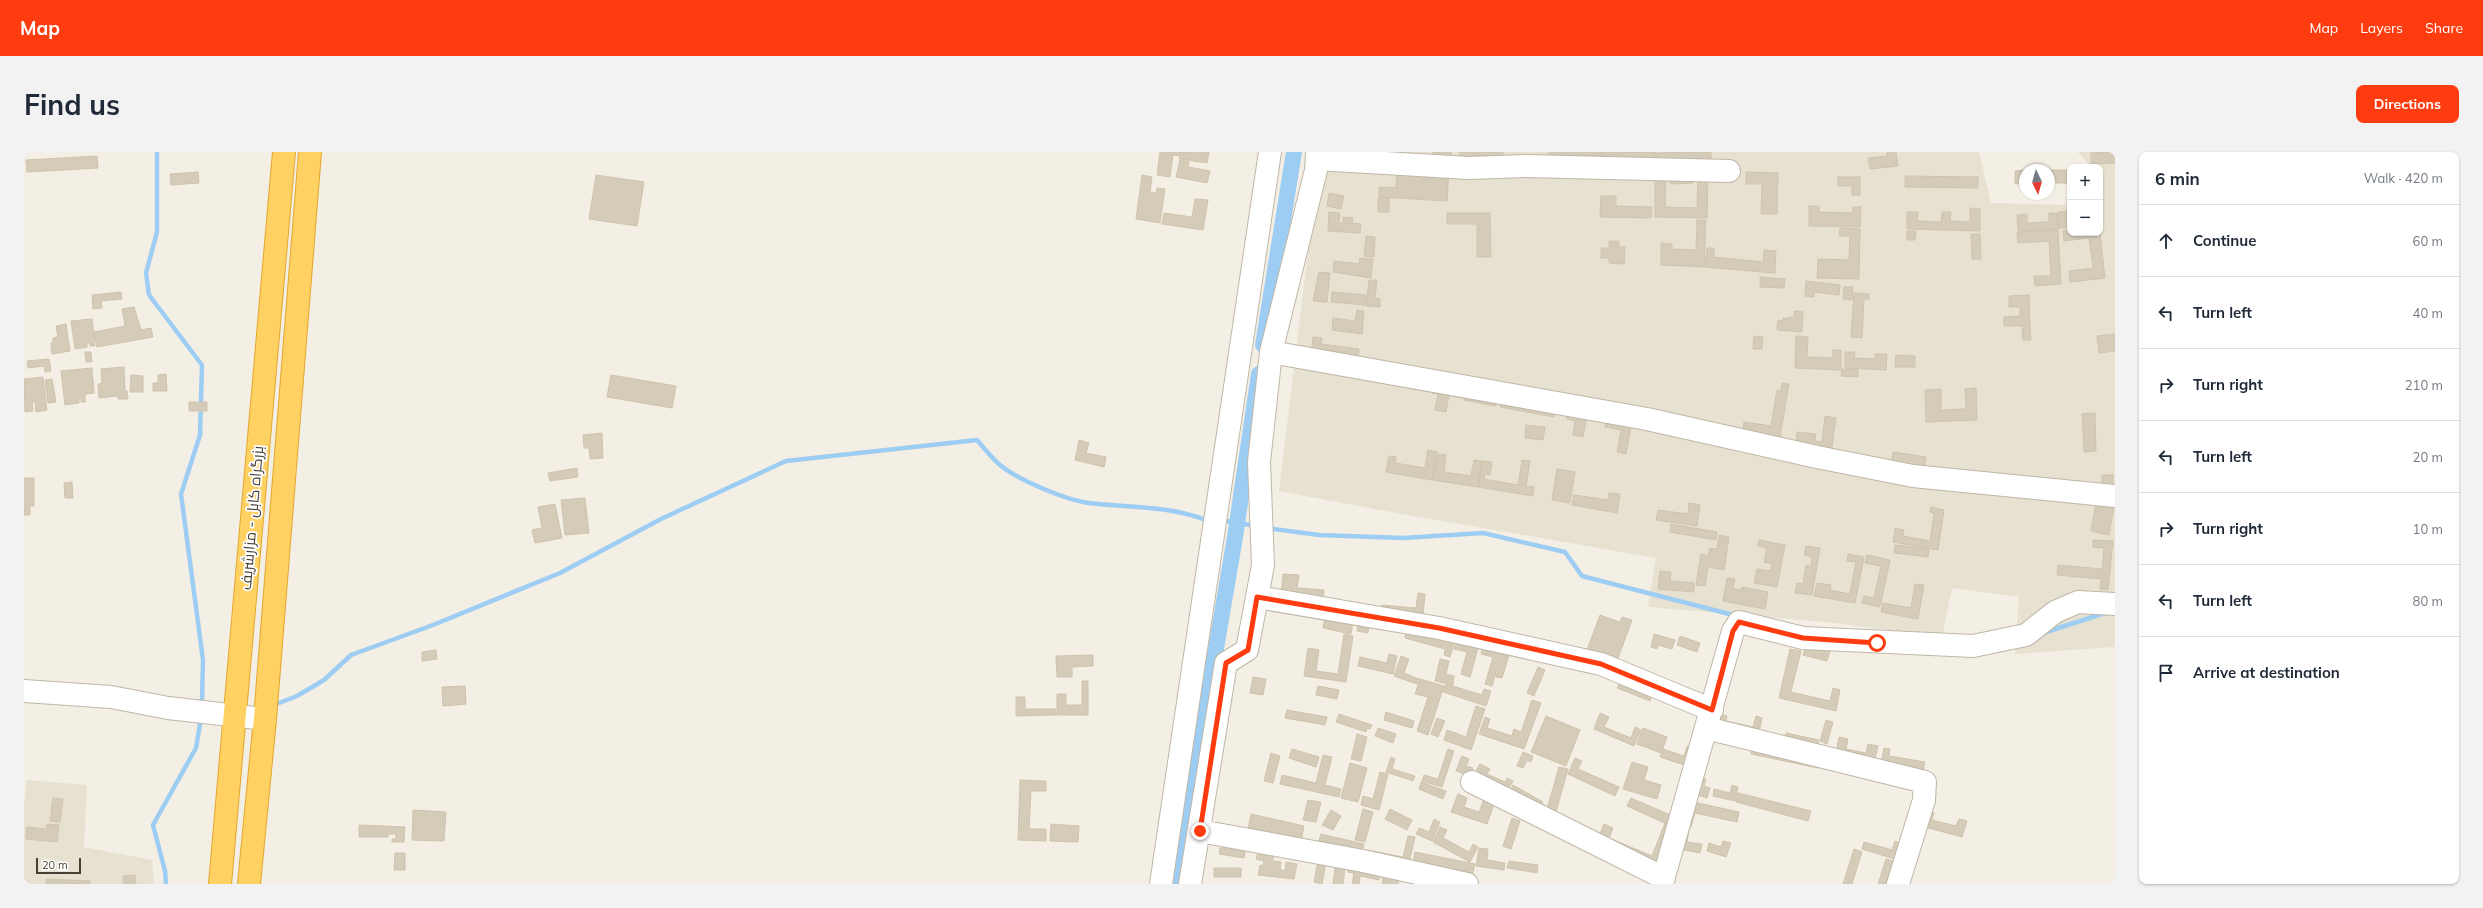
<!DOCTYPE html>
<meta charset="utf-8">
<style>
body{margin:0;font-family:Mulish,Cairo,sans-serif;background:#f2f2f3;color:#1f2937}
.controls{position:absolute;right:12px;top:12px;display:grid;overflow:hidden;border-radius:8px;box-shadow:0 1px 3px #0004}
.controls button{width:36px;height:36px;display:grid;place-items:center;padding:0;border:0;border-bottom:1px solid #e0e1e3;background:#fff;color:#1f2937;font:20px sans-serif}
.compass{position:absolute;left:1995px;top:12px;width:36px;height:36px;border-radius:50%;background:#fff;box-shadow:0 1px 3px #0004;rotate:175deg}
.scale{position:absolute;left:12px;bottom:10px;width:45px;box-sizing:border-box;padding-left:4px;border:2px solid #453f34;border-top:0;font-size:11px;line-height:14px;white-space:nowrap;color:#453f34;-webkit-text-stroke:3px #fff;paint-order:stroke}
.stop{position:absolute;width:12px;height:12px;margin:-9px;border:3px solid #ff3c0f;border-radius:50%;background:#fff}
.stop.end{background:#ff3c0f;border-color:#fff;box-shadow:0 1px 4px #0008}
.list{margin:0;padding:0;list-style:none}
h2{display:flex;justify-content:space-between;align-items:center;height:52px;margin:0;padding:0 16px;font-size:17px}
h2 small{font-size:13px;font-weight:400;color:#747a83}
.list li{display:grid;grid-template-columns:26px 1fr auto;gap:12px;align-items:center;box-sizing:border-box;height:72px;padding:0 16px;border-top:1px solid #e0e1e3}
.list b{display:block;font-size:15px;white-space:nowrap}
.list em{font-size:13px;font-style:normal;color:#747a83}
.icon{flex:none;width:22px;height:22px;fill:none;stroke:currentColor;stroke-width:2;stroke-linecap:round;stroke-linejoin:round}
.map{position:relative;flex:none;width:2091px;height:732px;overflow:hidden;border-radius:8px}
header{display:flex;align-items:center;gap:24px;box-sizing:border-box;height:56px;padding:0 20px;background:#ff3c0f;color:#fff}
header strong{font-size:19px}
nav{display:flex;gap:22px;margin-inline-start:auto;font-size:14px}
.intro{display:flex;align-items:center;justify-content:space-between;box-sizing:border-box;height:96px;padding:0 24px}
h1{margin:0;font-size:28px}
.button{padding:10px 18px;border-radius:8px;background:#ff3c0f;color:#fff;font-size:14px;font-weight:700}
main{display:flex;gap:24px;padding:0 24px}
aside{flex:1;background:#fff;border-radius:8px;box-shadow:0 1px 3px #0004}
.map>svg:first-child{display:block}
.residential{fill:#e7e1d2}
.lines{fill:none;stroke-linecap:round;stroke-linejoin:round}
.stream{stroke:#9ecdf3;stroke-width:4.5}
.canal{stroke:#9ecdf3;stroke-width:16}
.building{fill:#d5cbb9;stroke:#d0c3ac}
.minor-casing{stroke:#bfb7a7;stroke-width:24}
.highway-casing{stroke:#e3a72e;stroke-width:24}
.minor{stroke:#fff;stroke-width:22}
.highway{stroke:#ffd163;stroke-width:22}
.route{stroke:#ff3c0f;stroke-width:5}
.labels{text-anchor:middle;stroke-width:3.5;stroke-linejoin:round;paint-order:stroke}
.street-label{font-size:15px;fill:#453f34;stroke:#fff}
</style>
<header>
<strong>Map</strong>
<nav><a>Map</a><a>Layers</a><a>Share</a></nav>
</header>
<div class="intro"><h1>Find us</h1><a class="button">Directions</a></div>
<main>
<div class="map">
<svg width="2091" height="732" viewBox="0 0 2091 732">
<rect width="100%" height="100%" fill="#f3efe4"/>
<path class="residential" d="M1296,0H1955L1967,51L2046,53V81H2076V15H2067L2054,0H2091V495L1991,502L1995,445L1928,436L1918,485L1811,471L1624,455L1632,406L1361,359L1255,339Z
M3,628L63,633L60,695L128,708L130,732H0V652Z"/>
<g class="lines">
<path class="stream" d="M133,0V80L122,121L125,143L178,213L176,283L157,342L179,508L178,550
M1196,371L1203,369L1232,374
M1243,376L1295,383L1379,386L1459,381L1541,400L1558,424L1713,464
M2019,481L2081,461
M255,551L273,544L300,528L327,503L409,473L536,421L637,367L762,309L953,288C960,296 968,306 976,313C994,328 1042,348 1065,351C1108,356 1144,353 1185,369
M142,732L141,719L129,673L172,596L177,566"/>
<path class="canal" d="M1239,193L1270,0
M1152,732L1211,385L1235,222"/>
</g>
<path class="building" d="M1136,0H1185L1183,11L1155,7L1156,4L1149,3L1146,25L1133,23Z
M1409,0H1427V8L1409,7Z
M1436,0H1479V9H1436Z
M1525,0H1541V12H1525Z
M1542,0H1577L1576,11L1542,10Z
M1577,0H1632V12L1577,11Z
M1677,0H1687V12H1633V1Z
M1863,0H1872L1874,14L1846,17L1844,6L1863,4Z
M2086,0H2091V11L2067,12V1Z
M73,4L74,16L3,20L2,8Z
M1156,8L1165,10L1164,15L1186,19L1183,31L1152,25Z
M1373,15L1425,18L1423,49L1355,45V35L1372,36Z
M2001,18V31L1991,32V19Z
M2019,18H2046V31H2025V18Z
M174,20L175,31L147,33L146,22Z
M1722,20L1754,21L1753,62H1737L1738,32H1722Z
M1669,21V31L1646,32V22Z
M1631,22H1642L1641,55L1673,56L1674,22H1684L1683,66L1631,65Z
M572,23L620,30L613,74L565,67Z
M1118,23L1128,25L1126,40L1132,41L1133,36L1141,37L1136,71L1112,67Z
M1881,24L1954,25V36L1881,35Z
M1814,25H1836V43H1828V34H1814Z
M1305,41L1320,44L1317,57L1303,54Z
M1577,44H1592V54L1628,55L1627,66L1576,65Z
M1354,46H1365V60H1354Z
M1171,47L1184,48L1179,78L1138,72L1140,61L1168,65Z
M1785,54H1795V60L1829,61V55H1837L1836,75L1785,74Z
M1946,56L1956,57V79L1883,77V60H1894L1893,69L1917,70L1918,60H1927L1926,69L1946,70Z
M2043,59V76H2034V60Z
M1305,60L1316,61L1315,71H1319V65L1329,66L1328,71L1337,72L1336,81L1304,79Z
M1423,61H1466L1467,105H1453V72H1423Z
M2025,61H2033L2034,77L1994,79L1993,63L2003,62V71L2025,70Z
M1673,68H1682L1680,115L1637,113V91L1648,92V97L1672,98Z
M1816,76L1836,77L1835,127L1793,126L1794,107L1825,108L1826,84H1815Z
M2034,78L2037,132L2011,134L2010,124H2027L2025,89L1994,91L1993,80Z
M2046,78V81H2076L2081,126L2046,130L2045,119L2069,116L2065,86L2040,89L2039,79Z
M1883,79H1892L1891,88H1883Z
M1947,82H1956L1957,107H1948Z
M1342,84L1351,85L1350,105L1340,104Z
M1585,89H1595V95H1601L1600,112L1585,111V106H1577V96H1585Z
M1683,96H1690V105L1739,110L1740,98L1752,99L1751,121L1681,115Z
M1336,106L1349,107L1347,126L1309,120L1310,109L1335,112Z
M1295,120L1306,121L1303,150L1289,149Z
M1736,125L1761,127L1760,136L1736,135Z
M1345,128H1353L1351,146L1356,147V155L1342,154Z
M1782,129L1816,133L1815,143L1790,140V145L1781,144Z
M1820,135H1829L1828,148L1819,147Z
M97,140L98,147L77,149L78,156L69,157L68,143Z
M1308,140L1342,143L1341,153L1307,150Z
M1830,141L1845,142V147H1840L1838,186L1827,185Z
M2005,143L2006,174H1980V165L1996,164V155H1985V144Z
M110,155L117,178L127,176L129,185L73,195L70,180L101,174L98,157Z
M1333,158L1340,159L1338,182L1308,178L1309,166L1331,169Z
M1770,159L1779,160L1778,180L1753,178L1754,168L1758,169L1759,166L1763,167L1764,165L1770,166Z
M68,167L71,194H66V191H63V195L51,197L47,169Z
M42,172L46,199L28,202L27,191H29V186L34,185L32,174Z
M2006,175L2007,188H1999L1998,176Z
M2091,182V199L2075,201L2073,184Z
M1730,184L1739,185L1738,197H1729Z
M1772,184L1784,185L1783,205L1809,206V198H1817V218L1771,216Z
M1289,185L1298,186L1297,192L1335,197L1334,208L1287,202Z
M61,200H67L68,210H62Z
M1821,200H1831L1830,206L1851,207V202H1863L1862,218L1821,216Z
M1872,203L1891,204V215H1871Z
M25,207L27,219L21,220L20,214L4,216L3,209Z
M100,215L101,239H103L104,247H94V244L75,246L74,232L78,231L77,217Z
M68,216L70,241L61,242V250H57V245H55V251L41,253L37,219Z
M1818,217L1834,218V225L1817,224Z
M142,222L143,239H129V231H134V223Z
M107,223L119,224V240H106Z
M587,223L652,234L648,256L583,245Z
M19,225L23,258L12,260L11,250H8L9,259L1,260L0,227Z
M28,227L32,250L24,251L21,228Z
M1758,231L1765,232L1755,291L1718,285L1720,270L1747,274L1753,238L1757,239Z
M1409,235L1426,237L1422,260L1411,258L1414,242L1408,241Z
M1952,236L1953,268L1902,270L1901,238L1917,237V258L1942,257L1941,237Z
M1442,240L1472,246L1471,254L1440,248Z
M1478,245L1531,255L1530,265L1476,255Z
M165,250H183V259H165Z
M2071,261L2072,299L2060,300L2058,262Z
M1544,262L1563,265L1559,285L1549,283L1551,269L1543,267Z
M1801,264L1812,266L1807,302L1771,298L1773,280L1792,282L1791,289L1798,290Z
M1582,270L1607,274L1602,302L1593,300L1597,278L1581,275Z
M1502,273L1521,275L1519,288L1501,286Z
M578,281L579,306L566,307L565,296H560L559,283Z
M1055,288L1065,291L1062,301L1082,305L1080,315L1051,308Z
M1404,298L1413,300L1408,328L1362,320L1365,304L1372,305L1371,311L1401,316Z
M1869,300L1902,305L1899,321L1867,316Z
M1414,302L1422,303L1420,320L1447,324L1450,308L1458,309L1454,335L1409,328Z
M1498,308L1506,309L1502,334L1510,335L1509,344L1454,335L1458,309L1468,310L1466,323L1461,322L1460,327L1494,333Z
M553,316L554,325L526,329L524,321Z
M1533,317L1551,320L1546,351L1528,348Z
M2078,323H2089V340H2078Z
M0,326H10V354H6V363H0Z
M48,330L49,346H41L40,331Z
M1585,341L1596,342L1593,361L1548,353L1550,343L1584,348Z
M561,346L565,381L541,383L537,348Z
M1665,351L1676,353L1673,374L1632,368L1634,358L1664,362Z
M2072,351L2090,354L2085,383L2067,379Z
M531,352L538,386L511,391L508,378L518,376L514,355Z
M1907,355L1920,358L1914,398L1869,390L1871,376L1880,378L1879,384L1906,389L1910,361L1906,360Z
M1647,372L1693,380L1692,388L1646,380Z
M1695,383L1705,385L1700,418L1684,415L1681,434L1672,433L1677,402L1684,404L1686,396L1693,397Z
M1735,388L1761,393L1753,435L1730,431L1733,417L1747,419L1748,412L1740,410L1743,396L1734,394Z
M2069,388L2089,389L2084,438L2076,437L2077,427L2033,423L2034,413L2078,417L2080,396L2069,395Z
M1871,393L1905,397L1904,405L1870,401Z
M1782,394L1796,396L1788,443L1771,441L1773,431L1779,432L1782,413L1787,414L1788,405L1780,403Z
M1824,402L1840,405L1831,451L1790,444L1793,431L1807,433L1806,438L1826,442L1832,410L1823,409Z
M1843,403L1866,408L1856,455L1838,451L1840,444L1850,446L1857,414L1841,411Z
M1636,419L1647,420L1646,429L1670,431V440L1634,437Z
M1259,422L1275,423L1273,436L1300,438L1299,449L1257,444Z
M1703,426L1711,427L1709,437L1717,438L1718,435L1744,440L1741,457L1699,449Z
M1891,432L1900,433L1894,467L1857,460L1859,451L1887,456Z
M1394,441L1401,442L1399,465L1357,461L1358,453L1392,456Z
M1576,463L1596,470L1598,465L1608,468L1593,509L1563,498Z
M1301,465L1329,471L1327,482L1299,476Z
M1334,471L1345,472L1344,481L1333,479Z
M1382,479L1430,491L1426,505L1420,503L1421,497L1381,486Z
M1320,482L1329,484L1322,530L1280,524L1284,496L1295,498L1292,519L1314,522Z
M1630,482L1651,488L1648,497L1634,493L1633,497L1627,495Z
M1656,484L1676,491L1673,500L1653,493Z
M1432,490L1454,496L1446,525L1437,522L1443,500L1430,497Z
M1782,493L1806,499L1803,509L1779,503Z
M1459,494L1478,500L1468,534L1461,532L1469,505L1457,502Z
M1766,497L1777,499L1767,540L1806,549L1809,536L1816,538L1812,559L1755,546Z
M412,498L413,507L398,509V500Z
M1480,498L1486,500L1478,526L1472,525Z
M1365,502L1373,504L1369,522L1334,514L1336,505L1363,511Z
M1069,503V514L1048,515V525H1033L1032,504Z
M1377,504L1385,507L1380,521L1395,527L1393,532L1370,524Z
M1416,507L1425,509L1422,522L1430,524L1429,533L1411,529Z
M1514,515L1521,518L1510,544L1503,541Z
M1229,525L1242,527L1239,543L1226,541Z
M1396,527L1420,534L1404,583L1393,579L1404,545L1391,542Z
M1597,528L1629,540L1626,549L1593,536Z
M1058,529H1064V563H1033V542H1042V553H1058Z
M1422,532L1458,543L1460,537L1467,539L1462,554L1419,540Z
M441,534L442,552L419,554L418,535Z
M1294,534L1315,538L1313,547L1292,543Z
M992,545H1001V557H1032V563L992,564Z
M1508,548L1517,551L1500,597L1455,582L1461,565L1466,567L1463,576L1488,584L1490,577L1497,580Z
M1452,554L1461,557L1447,598L1420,588L1423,578L1442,585Z
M1263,558L1303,565L1301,573L1261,566Z
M1362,560L1390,569L1388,576L1360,568Z
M1576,561L1585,565L1580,575L1607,586L1611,575L1617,578L1610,594L1570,577Z
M1315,562L1348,573L1346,577L1343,576L1342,580L1312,570Z
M1694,562L1703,564L1702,569L1729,575L1732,564L1738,566L1734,585L1691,576Z
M1522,564L1556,578L1542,614L1507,600Z
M1413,566L1421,569L1414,585L1407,582Z
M1802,568L1809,570L1803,592L1796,589Z
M1354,576L1372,582L1369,591L1351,584Z
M1619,576L1643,585L1637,601L1613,592Z
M1762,581L1795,588L1793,597L1761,591Z
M1333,582L1343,585L1337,609L1327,607Z
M1815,585L1824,587L1822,597L1842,601L1844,592L1854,594L1850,611L1812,602Z
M1663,594L1671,597L1666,615L1636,605L1639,597L1660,604Z
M1729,594L1796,608L1794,616L1727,602Z
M1860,596L1866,597L1865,604L1901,610L1899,619L1857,612Z
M1268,597L1295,605L1292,615L1265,606Z
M1424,597L1430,599L1418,635L1398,629L1400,623L1414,627Z
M1499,600L1509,604L1507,610L1503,608L1499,616L1493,614Z
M1247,601L1256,604L1249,631L1240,629Z
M1299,603L1308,605L1301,633L1317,637L1315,645L1256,632L1258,623L1292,631Z
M1438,604L1445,607L1442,614L1449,616L1446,624L1432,619Z
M1367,605L1371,607L1368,617L1391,624L1389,629L1362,620Z
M1551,606L1558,609L1554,617L1595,635L1591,644L1544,622Z
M1608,610L1624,615L1620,628L1637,633L1633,647L1599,637Z
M1326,611L1343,616L1334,650L1317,646Z
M1456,612L1466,617L1463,622L1481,630L1483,626L1489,629L1481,643L1448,626Z
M1535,615L1544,617L1530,667L1521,664Z
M1356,620L1364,622L1355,658L1337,653L1339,644L1349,647Z
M1671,624L1682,627L1680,634L1686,636L1683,646L1667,641Z
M996,628L1022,629V639H1007L1005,677H1022V689L994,688Z
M1397,630L1422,639L1419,647L1395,637Z
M1489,633L1519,650L1513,662L1483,646Z
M1708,633L1714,635L1711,649L1689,644L1690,637L1706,641Z
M1714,641L1787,659L1784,669L1712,650Z
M1434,642L1443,646L1440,655L1455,660L1461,645L1471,649L1463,672L1427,660Z
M29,646L39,647L36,670L26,669Z
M1607,646L1651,665L1647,674L1603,654Z
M1284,648L1297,650L1292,670L1279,668Z
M1665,649L1715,660L1713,670L1671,661L1667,675L1659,673Z
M1339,657L1349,660L1341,690L1331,688Z
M1366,657L1388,668L1383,678L1361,667Z
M389,658L422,660L420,689L388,688Z
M1307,658L1317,664L1309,678L1298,673Z
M1902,658L1910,661L1908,668L1932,674L1935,667L1943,669L1938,685L1897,674Z
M1227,662L1280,674L1276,695L1223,683Z
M1488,666L1496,669L1487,697L1479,694Z
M1410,667L1416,670L1408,689L1392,682L1395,676L1405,680Z
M1641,671L1652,676L1635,716L1572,691L1580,672L1589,676L1585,686L1628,704Z
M23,672L35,673L33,690L2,687L3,675L22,677Z
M1027,672L1055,674L1054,690L1026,689Z
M335,673L381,675L380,690H368V687H372V682H364V685H335Z
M1416,675L1423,678L1419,686L1445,700L1449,692L1454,695L1446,710L1409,690Z
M1654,676L1665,678L1663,690L1678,692L1676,701L1650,696Z
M1297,682L1340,692L1338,701L1293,697Z
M1384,684L1391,685L1384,716L1347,708L1349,699L1379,705Z
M1699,689L1707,691L1702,705L1683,699L1685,691L1697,695Z
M1871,689L1879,692L1874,708L1838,697L1840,690L1868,698Z
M1201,692L1222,695L1220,706L1195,702L1196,696H1200Z
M1455,696L1464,697L1463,708L1481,711L1480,718L1452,714Z
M1830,697L1838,700L1828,732H1819Z
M1234,699L1249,703V709L1257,710L1256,717L1261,719L1262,710L1273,712L1270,727L1234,723L1236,713L1239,714L1240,709L1232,707Z
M1391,700L1451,712L1447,729L1388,717Z
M371,701H381V718H370Z
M1295,704L1303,706L1298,732L1290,730Z
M1862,707L1873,710L1866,732H1854Z
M1312,708L1338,712L1335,732H1328L1330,721L1324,720V716L1321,715L1319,732H1309Z
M1485,709L1514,713L1513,721L1483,716Z
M1339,714L1357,719L1355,728L1337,724Z
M1190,716H1217V725H1190Z
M1359,721L1375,722L1374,732H1358Z
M111,723L112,732H100L99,724Z
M22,727L66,729V732H22Z"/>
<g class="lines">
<defs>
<path id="minor" d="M1293,7L1445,16L1502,14L1705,19
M1247,200L1623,267L1793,305L1889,324L2091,344
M1233,445L1415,476L1577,512L1688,558
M0,539L87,545L144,556L241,567
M1682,576L1901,630L1900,648L1874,732
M1448,630L1640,726
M1176,679L1339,709L1443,732
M1137,732L1246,0
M1166,732L1202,511L1223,498L1239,413L1235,310L1247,200L1292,18L1293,0
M1638,732L1709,479L1715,470L1779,486L1949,494L2002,483L2031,460L2054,450L2091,452"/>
<path id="highway" d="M196,732L260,0
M225,732L241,567L286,0"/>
</defs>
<use href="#minor" class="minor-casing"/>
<use href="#highway" class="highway-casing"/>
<use href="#minor" class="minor"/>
<use href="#highway" class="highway"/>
</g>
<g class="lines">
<path class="route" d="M1176,679L1202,511L1224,498L1233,445L1415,476L1577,512L1688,558L1709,479L1715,470L1779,486L1853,491"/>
</g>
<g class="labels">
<g class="street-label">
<text transform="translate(228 366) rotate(-85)" y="5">بزرگراه کابل - مزارشریف</text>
</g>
</g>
</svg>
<div class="controls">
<button>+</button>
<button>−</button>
</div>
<svg class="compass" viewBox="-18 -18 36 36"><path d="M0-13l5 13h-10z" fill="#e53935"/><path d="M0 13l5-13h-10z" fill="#747a83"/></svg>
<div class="scale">20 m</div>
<div class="stop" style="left:1853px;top:491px"></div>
<div class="stop end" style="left:1176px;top:679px"></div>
</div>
<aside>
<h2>6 min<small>Walk · 420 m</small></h2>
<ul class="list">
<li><svg class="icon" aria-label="ahead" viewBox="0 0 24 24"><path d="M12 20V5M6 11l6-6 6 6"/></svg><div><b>Continue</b></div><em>60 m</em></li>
<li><svg class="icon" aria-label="left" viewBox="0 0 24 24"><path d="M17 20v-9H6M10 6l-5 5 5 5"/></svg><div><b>Turn left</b></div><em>40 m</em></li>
<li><svg class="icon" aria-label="right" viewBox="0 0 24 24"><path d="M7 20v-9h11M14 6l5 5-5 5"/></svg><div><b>Turn right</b></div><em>210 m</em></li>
<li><svg class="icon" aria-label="left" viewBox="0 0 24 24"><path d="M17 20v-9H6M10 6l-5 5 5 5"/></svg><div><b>Turn left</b></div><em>20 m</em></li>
<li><svg class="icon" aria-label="right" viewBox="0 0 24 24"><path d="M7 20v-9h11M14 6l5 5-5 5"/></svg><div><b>Turn right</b></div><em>10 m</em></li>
<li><svg class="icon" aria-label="left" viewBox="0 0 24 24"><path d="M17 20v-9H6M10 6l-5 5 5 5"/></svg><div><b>Turn left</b></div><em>80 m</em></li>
<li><svg class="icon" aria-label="arrive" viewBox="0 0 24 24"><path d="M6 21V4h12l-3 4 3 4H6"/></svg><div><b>Arrive at destination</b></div></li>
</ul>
</aside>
</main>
